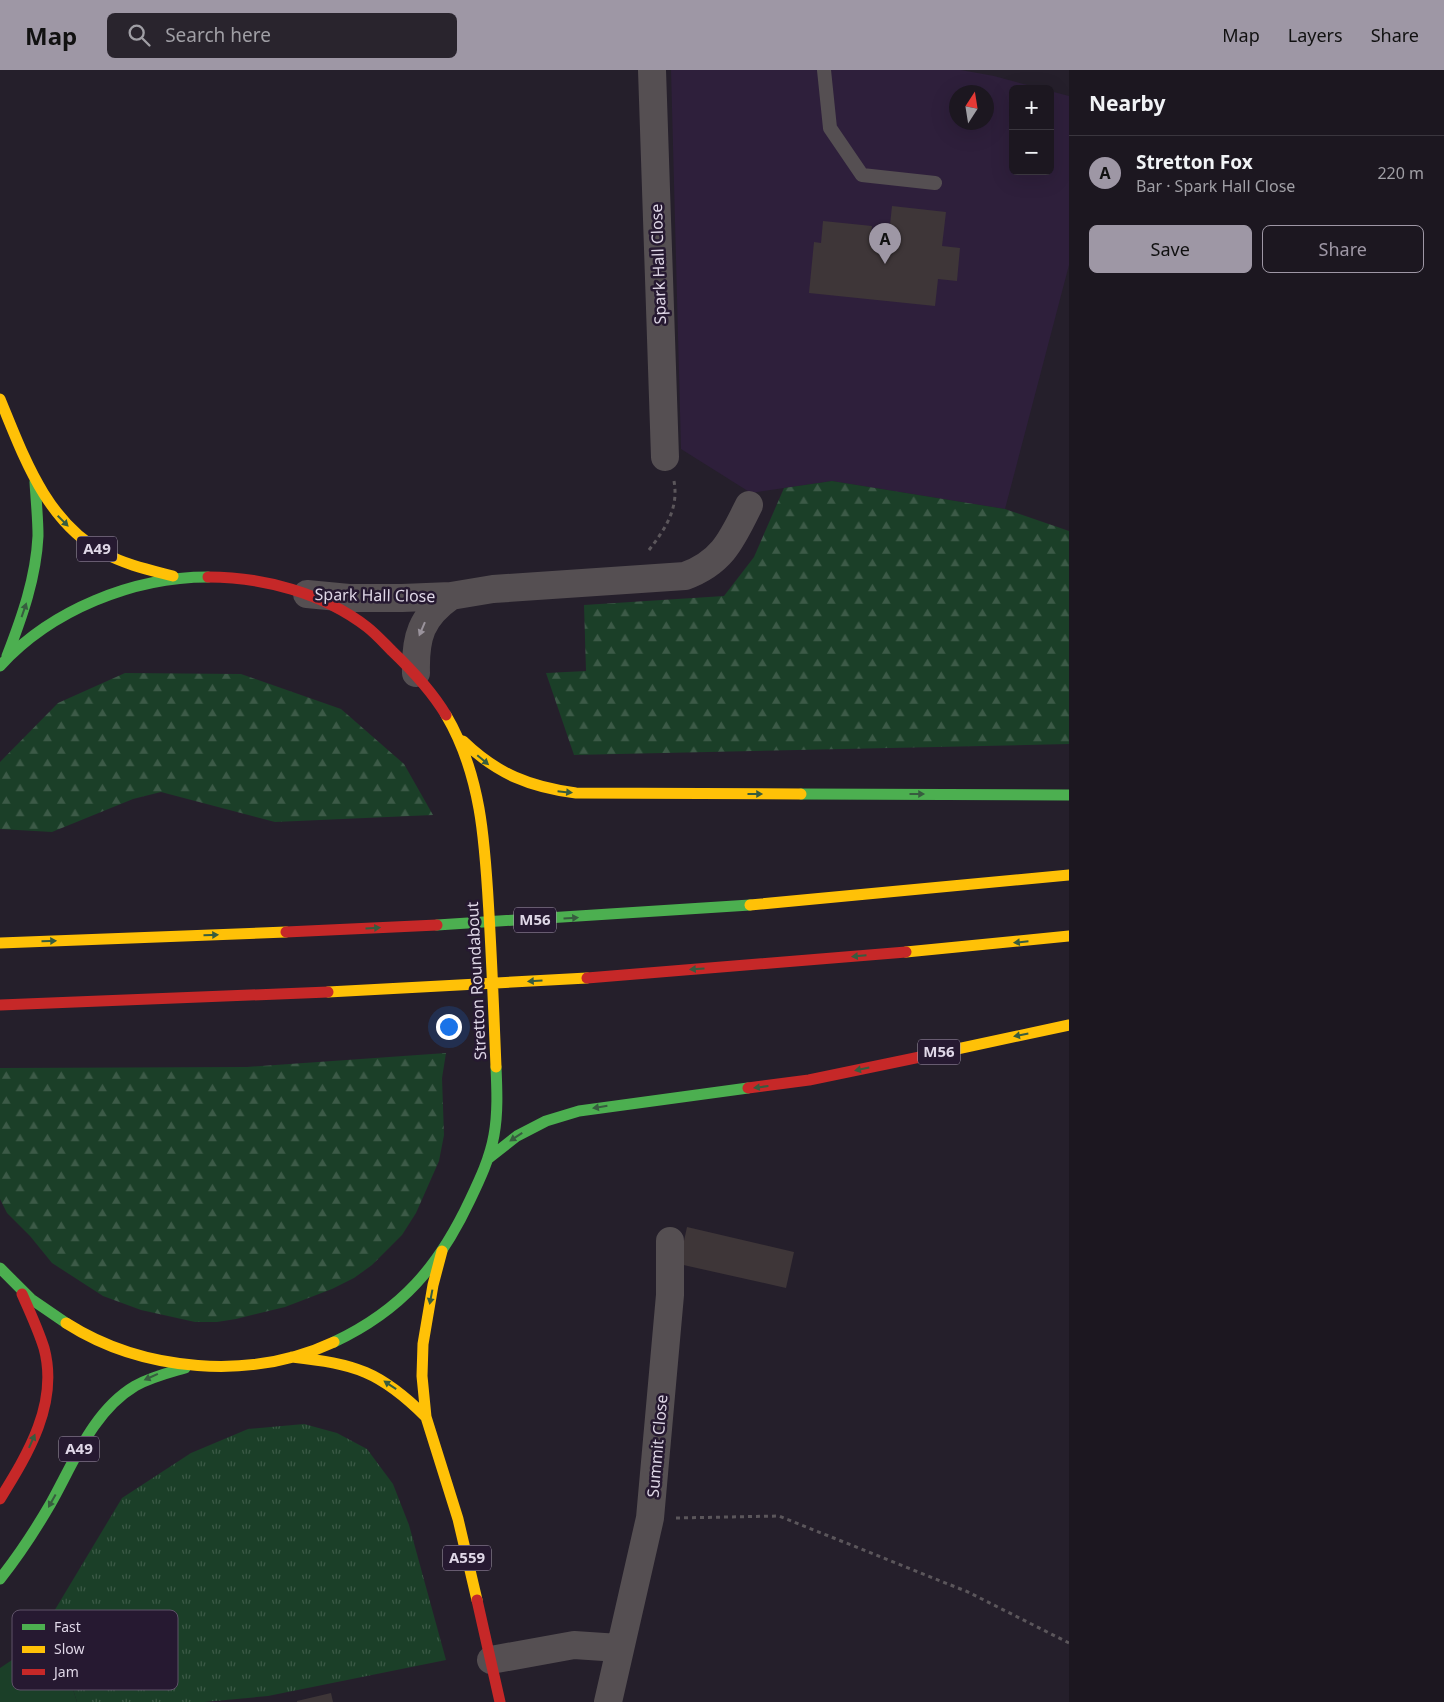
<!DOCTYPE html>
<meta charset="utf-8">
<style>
body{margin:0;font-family:"Noto Sans",sans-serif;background:#29242d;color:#f1f3f6}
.controls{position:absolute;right:15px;top:15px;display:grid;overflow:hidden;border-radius:8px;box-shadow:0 5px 20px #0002}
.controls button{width:45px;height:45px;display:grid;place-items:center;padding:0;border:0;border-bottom:1px solid #3a363e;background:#1c1720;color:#f1f3f6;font:25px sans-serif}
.compass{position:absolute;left:949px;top:15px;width:45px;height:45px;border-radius:50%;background:#1c1720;box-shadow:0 5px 20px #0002;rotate:12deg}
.you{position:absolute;left:448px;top:956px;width:18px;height:18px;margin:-12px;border:4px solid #fff;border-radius:50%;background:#1a73e8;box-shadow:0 0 0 8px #1a73e833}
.badge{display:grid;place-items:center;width:32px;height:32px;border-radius:50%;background:#9e97a5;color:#111;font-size:16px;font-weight:700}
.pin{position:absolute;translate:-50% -41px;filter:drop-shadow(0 1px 2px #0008)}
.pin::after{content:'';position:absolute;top:26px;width:18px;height:15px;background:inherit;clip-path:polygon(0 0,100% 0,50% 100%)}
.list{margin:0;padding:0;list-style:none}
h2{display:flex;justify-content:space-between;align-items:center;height:65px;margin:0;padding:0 20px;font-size:21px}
h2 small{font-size:16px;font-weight:400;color:#a09fa5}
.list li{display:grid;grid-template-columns:32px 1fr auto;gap:15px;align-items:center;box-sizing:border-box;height:75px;padding:0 20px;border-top:1px solid #3a363e}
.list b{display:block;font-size:19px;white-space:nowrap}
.list p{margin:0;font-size:16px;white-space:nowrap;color:#a09fa5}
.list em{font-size:16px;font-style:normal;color:#a09fa5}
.actions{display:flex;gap:10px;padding:15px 20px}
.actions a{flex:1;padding:11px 0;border:1px solid #9e97a5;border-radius:8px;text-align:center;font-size:18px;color:#9e97a5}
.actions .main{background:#9e97a5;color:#111}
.icon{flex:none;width:28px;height:28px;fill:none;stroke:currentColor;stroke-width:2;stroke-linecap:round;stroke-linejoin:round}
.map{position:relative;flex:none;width:1069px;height:1632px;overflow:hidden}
header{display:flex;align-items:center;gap:30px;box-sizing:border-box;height:70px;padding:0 25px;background:#9e97a5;color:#111}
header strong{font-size:24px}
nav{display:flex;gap:28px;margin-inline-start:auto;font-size:18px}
.search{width:350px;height:45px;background:#29242d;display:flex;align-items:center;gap:12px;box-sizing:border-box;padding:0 18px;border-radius:8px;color:#a09fa5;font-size:19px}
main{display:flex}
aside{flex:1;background:#1c1720}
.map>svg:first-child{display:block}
.built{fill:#2e1f3b;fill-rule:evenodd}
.grass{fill:url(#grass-tufts)}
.forest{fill:url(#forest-firs)}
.garden{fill:#1b3f28}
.building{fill:#3e3638}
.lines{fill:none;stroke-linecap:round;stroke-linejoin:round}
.path{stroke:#5b565b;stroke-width:3;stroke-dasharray:4 4;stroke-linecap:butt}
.lane{stroke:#554f52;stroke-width:14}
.street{stroke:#554f52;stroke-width:28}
.fast{stroke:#4caf50;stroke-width:11}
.slow{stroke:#ffc107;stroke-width:11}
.jam{stroke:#c62828;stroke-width:11}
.oneway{fill:#375c3f}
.oneway2{fill:#9a939c}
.labels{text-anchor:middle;stroke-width:5;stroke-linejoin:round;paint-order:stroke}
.shield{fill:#261931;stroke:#a89eb0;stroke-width:1}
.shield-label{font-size:15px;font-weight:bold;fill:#dfd7e7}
.street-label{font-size:16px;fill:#dfd7e7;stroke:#261931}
.key{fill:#261931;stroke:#5e5268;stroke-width:1}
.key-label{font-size:14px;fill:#dfd7e7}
</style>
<header>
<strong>Map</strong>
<div class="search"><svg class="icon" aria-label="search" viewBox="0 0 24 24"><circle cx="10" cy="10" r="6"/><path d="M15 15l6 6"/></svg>Search here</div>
<nav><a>Map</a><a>Layers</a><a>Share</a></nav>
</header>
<main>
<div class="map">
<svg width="1069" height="1632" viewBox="0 0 1069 1632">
<defs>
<pattern id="grass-tufts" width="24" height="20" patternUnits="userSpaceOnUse" patternTransform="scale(1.25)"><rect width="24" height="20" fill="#1b3f28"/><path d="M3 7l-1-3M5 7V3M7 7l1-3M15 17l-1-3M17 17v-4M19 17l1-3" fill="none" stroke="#3c5a47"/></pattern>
<pattern id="forest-firs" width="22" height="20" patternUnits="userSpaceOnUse" patternTransform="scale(1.25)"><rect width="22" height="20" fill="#1b3f28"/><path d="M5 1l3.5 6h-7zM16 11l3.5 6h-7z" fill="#3c5a47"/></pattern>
</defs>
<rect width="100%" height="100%" fill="#251f2b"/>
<path class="built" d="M671,0H961L994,6L1042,19H1013V101H1050V21L1069,26V195L1005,439L832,411L751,423L681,379ZM956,22H986V52H956Z"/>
<path class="grass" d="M304,1354L337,1363L367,1379L393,1414L409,1455L446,1590L268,1626L204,1632H77L50,1548L122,1428L191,1383L248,1359Z"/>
<path class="forest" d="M832,411L1005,439L1069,461V674L574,685L546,603L586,601L584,535L724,526L754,487L784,418Z
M125,603L241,604L341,639L404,694L433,745L275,752L161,722L133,729L52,762L0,759V692L58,633Z
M446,983L442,1008L444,1065L439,1091L416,1143L402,1165L372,1195L354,1208L332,1219L285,1237L236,1249L217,1252H195L141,1240L103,1226L52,1193L30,1166L7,1143L0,1129V998L247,997Z"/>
<path class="garden" d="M50,1548L77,1632H0V1598L24,1582Z"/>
<path class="building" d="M892,136L946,142L942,176L960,178L957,211L938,209L935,236L809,223L814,172L821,173L823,151L872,156L870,173L888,174Z
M687,1157L794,1182L786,1218L679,1194Z
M331,1623L333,1632H297V1631Z"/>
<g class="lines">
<path class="path" d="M649,480C665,459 679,439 674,411
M676,1448L779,1446L968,1522L1069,1573"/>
<path class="lane" d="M824,0L830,58L862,105L935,113"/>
<path class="street" d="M652,0L665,387
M307,524L349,528H402L451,526L493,519L685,506C723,492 732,469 749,435
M416,603C415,567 421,547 451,526
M491,1590L574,1575L619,1578
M608,1632L650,1448L670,1225V1171"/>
<path class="fast" d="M7,586C22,547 36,508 38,466C38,448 36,430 35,412
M0,596C51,540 133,507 208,507
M801,724L1069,725
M437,855L750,835
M489,1088L517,1066L546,1051L579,1041L748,1018
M0,1198L31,1229L66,1253
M334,1272C402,1240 439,1196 470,1130C480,1109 490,1088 494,1065C498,1043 497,1020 496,997
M0,1509C19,1485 36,1459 51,1433C74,1392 93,1341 135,1316C151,1307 168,1303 185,1298"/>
<path class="slow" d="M0,329C24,387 46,452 104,483C126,495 150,500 173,506
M446,645C482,706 485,775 489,844C492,895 494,946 496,997
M463,671C497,704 530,717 576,723L801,724
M750,835L1069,805
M0,873L286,862
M906,882L1069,866
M328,922L587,908
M920,987L1069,955
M442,1181L433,1215L423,1274L422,1306L426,1347L458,1449L477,1530
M66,1253C143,1302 251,1311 334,1272
M292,1287C355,1294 380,1301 426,1347"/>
<path class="jam" d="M208,507C263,507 323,523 367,557C376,564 384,573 392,581C413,601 431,620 446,645
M286,862L437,855
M587,908L906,882
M0,935L328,922
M748,1018L809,1010L920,987
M0,1429C28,1384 59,1333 44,1278C38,1259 30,1242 22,1224
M477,1530L500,1632"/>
</g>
<defs><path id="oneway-solid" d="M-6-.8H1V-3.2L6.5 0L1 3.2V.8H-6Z" transform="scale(1.25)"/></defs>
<g class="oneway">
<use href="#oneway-solid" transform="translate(63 451) rotate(45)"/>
<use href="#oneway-solid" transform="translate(24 540) rotate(-71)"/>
<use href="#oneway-solid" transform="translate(483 690) rotate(40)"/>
<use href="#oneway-solid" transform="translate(565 722) rotate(6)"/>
<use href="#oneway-solid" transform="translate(755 724)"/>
<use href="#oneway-solid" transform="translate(917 724)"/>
<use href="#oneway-solid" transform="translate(571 848) rotate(-4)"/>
<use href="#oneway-solid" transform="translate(373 858) rotate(-3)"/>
<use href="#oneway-solid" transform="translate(211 865) rotate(-2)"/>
<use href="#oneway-solid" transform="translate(49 871) rotate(-2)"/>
<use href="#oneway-solid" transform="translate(1021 872) rotate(174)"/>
<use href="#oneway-solid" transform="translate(859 886) rotate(175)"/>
<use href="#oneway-solid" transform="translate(697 899) rotate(176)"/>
<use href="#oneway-solid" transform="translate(535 911) rotate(177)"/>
<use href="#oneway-solid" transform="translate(1021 965) rotate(169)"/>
<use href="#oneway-solid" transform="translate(862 999) rotate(168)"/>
<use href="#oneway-solid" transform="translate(761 1017) rotate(173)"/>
<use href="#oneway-solid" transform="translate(600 1037) rotate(171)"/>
<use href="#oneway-solid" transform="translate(516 1067) rotate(147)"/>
<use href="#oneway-solid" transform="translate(431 1227) rotate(101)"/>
<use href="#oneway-solid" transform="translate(151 1307) rotate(156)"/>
<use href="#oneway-solid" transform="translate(390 1315) rotate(-146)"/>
<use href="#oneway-solid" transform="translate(32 1371) rotate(-66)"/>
<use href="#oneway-solid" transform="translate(52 1431) rotate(119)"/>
</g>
<use class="oneway2" href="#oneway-solid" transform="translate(422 559) rotate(113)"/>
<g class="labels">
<g class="shield">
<rect x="77" y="466.5" width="40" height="25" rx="4"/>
<rect x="514" y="837.5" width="42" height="25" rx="4"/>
<rect x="918" y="969.5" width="42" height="25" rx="4"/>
<rect x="59" y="1366.5" width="40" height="25" rx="4"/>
<rect x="443" y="1475.5" width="48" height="25" rx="4"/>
</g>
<g class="shield-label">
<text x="97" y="484">A49</text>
<text x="535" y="855">M56</text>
<text x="939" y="987">M56</text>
<text x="79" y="1384">A49</text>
<text x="467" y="1493">A559</text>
</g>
<g class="street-label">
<text transform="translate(658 194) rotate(-92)" y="6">Spark Hall Close</text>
<text transform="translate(375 525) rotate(1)" y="6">Spark Hall Close</text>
<text transform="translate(476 911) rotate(-93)" y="6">Stretton Roundabout</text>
<text transform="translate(657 1376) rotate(-85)" y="6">Summit Close</text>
</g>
</g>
<rect x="12" y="1540" width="166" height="80" rx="8" class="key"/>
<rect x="22" y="1554" width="23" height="6" fill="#4caf50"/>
<rect x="22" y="1576" width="23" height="7" fill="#ffc107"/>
<rect x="22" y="1599" width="23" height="6" fill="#c62828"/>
<g class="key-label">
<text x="54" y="1562">Fast</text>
<text x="54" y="1584">Slow</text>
<text x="54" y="1607">Jam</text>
</g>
</svg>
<div class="controls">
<button>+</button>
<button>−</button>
</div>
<svg class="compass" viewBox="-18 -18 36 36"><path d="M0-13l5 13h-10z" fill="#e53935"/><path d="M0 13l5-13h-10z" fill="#a09fa5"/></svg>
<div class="you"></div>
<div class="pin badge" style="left:885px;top:194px">A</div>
</div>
<aside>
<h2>Nearby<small></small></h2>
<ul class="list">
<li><span class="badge">A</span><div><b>Stretton Fox</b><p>Bar · Spark Hall Close</p></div><em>220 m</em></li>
</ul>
<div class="actions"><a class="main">Save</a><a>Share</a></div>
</aside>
</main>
